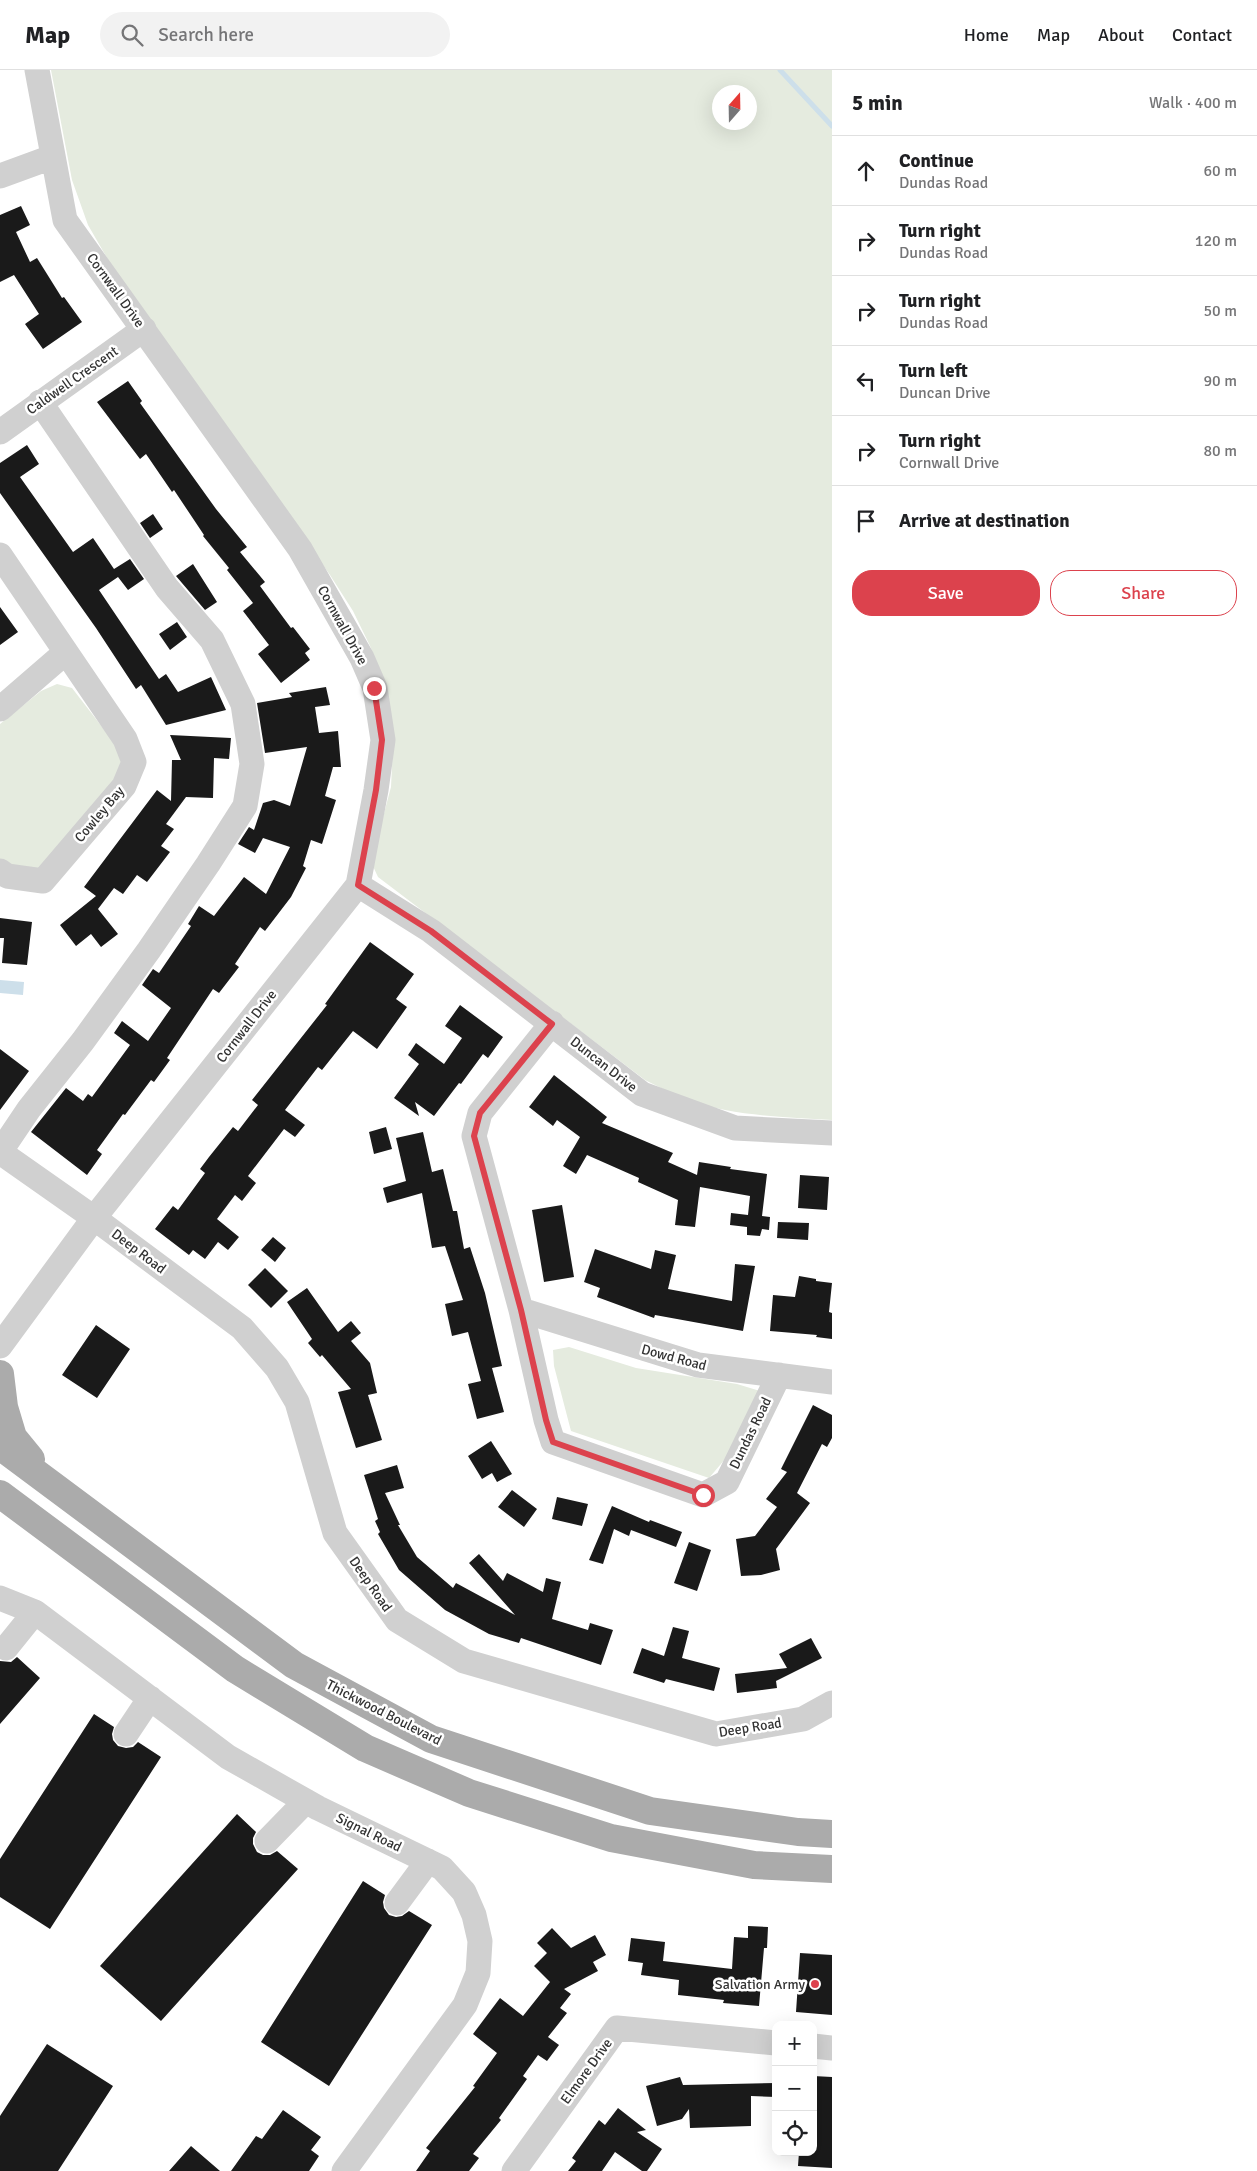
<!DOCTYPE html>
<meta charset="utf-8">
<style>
body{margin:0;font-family:Signika,sans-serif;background:#f2f2f2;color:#202124}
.controls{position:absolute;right:15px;bottom:15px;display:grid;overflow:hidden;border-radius:10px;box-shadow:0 5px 20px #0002}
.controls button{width:45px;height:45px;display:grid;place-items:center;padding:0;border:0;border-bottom:1px solid #e0e0e0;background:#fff;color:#202124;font:25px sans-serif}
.compass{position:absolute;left:712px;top:15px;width:45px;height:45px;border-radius:50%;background:#fff;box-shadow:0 5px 20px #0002;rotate:20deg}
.stop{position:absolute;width:15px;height:15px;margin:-11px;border:4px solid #dc424d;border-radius:50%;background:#fff}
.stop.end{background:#dc424d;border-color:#fff;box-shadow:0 1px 5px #0008}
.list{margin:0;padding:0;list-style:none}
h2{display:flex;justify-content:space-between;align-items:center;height:65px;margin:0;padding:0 20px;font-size:21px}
h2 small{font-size:16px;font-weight:400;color:#757577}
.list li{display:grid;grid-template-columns:32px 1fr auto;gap:15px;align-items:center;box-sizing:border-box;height:70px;padding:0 20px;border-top:1px solid #e0e0e0}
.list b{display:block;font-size:19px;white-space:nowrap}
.list p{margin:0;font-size:16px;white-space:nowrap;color:#757577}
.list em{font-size:16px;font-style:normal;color:#757577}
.actions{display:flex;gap:10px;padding:15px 20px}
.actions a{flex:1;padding:11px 0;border:1px solid #dc424d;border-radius:20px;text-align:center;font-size:18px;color:#dc424d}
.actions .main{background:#dc424d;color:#fff}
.icon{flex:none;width:28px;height:28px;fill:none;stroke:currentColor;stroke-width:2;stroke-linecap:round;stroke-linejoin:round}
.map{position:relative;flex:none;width:832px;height:2101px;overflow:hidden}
header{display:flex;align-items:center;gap:30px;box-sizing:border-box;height:70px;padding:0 25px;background:#fff;border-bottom:1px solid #e0e0e0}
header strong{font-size:24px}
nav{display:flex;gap:28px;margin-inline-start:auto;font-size:18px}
.search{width:350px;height:45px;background:#f2f2f2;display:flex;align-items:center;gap:12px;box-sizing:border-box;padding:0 18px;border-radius:28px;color:#757577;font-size:19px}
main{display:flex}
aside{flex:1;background:#fff}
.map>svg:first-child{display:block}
.green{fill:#e5ebdf;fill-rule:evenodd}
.water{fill:#cddfea}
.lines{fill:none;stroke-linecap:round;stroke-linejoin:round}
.stream{stroke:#cddfea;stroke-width:5}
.building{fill:#1a1a1a}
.minor{stroke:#d0d0d0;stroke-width:25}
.major{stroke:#ababab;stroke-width:28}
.route{stroke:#dc424d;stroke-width:6}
.poi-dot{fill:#dc424d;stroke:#fff;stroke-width:2}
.labels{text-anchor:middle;stroke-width:5;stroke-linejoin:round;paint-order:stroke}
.street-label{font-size:14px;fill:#333;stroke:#fff}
.poi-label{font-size:14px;fill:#333;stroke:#fff;text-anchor:end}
</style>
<header>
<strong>Map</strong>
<div class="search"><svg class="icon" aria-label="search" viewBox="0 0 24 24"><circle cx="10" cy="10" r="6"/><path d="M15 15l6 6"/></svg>Search here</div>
<nav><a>Home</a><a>Map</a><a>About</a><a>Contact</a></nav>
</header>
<main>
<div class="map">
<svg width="832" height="2101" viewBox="0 0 832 2101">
<rect width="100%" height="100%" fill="#fff"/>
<path class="green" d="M51,0H832V1050C783,1047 734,1046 687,1030C673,1024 659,1017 645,1010L378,807L371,792L391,717L393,676L371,578L353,541L330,505L110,193L88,155L72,110ZM720,22H750V52H720Z
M57,614L72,618L123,684L125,701L40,802H15L0,789V654L41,621Z
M569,1277L636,1298L737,1314L760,1321L726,1388L709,1408L571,1361L554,1296L553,1280Z"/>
<path class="water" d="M0,910L24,912L23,925L0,923Z"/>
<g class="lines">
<path class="stream" d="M780,0L832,56"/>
</g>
<path class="building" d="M21,136L30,155L16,162L30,192L37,188L62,228L64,227L82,252L43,279L25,254L39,244L14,205L0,212V145Z
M128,311L142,331L140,333L216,439L247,477L240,482L265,512L260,516L291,558L293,557L310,579L305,583L310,590L281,613L258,584L269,575L243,541L253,533L227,500L229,498L203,466L204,465L174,420L172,422L146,384L140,389L97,332Z
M27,375L39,394L20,407L73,482L93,468L114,499L130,489L144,509L128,520L118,507L99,520L159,609L166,604L178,622L211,607L226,640L166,655L141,615L136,619L96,558L0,423V393Z
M153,444L163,459L150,468L140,453Z
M193,494L217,532L205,540L176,506Z
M0,537L18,562L0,575Z
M177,552L187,567L170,580L159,564Z
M326,617L330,635L315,637L319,663L338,661L341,697H333L325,726L336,730L322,774L311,770L303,796L306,798L291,827L265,861L260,857L235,894L239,897L219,923L213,919L167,988L170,990L154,1012L151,1010L125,1045L123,1044L97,1080L102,1084L87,1105L31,1062L66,1018L83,1031L88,1024L92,1027L130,975L114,963L122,951L148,971L171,938L142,915L153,899L159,903L191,856L188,854L199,836L214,846L244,807L266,824L290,777L263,768L255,783L238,774L249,757L254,760L263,733L274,730L290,736L307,677L265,683L257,633L292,627L289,623Z
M170,665L231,668L229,689L214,688L213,728L186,727L166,754L174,759L161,776L170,782L147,812L137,805L123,824L114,818L98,839L118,864L101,877L91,864L76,876L60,855L96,826L84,817L157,720L171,731L172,690H181Z
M0,848L32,852L27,895L2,893L4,868H0Z
M370,872L414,904L396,929L407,937L377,979L353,961L322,1000L318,997L285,1040L305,1055L295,1067L284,1059L248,1106L256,1113L242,1131L235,1125L217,1149L239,1167L228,1180L218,1172L205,1189L193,1180L189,1185L155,1159L173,1136L178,1140L205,1103L200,1099L209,1087L233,1057L238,1061L258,1035L252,1030L327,935L325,934Z
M460,935L503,967L488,988L483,984L461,1014L459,1013L434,1046L415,1032L419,1046L394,1028L419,994L408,985L416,973L444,994L462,968L445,956Z
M0,979L29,1001L0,1040Z
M554,1005L607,1047L602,1053L673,1083L668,1092L697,1105L699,1092L731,1097L730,1099L767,1104L762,1146L770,1147L769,1160L762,1159L760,1166L747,1165V1157L730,1155L731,1143L748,1145L750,1126L700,1117L695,1157L675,1155L678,1130L638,1112L639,1108L587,1085L576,1104L563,1096L580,1067L557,1050L553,1056L529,1037Z
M386,1057L392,1079L374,1084L369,1062Z
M423,1062L432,1102L443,1099L453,1141H457L464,1179L470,1177L485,1223L502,1296L492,1298L504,1342L477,1349L468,1314L481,1311L468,1262L452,1266L445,1234L463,1230L445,1176L432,1178L422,1123L387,1133L383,1118L406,1111L396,1068Z
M800,1105L829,1107L827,1140L798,1138Z
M562,1135L574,1207L544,1212L532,1140Z
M778,1152L809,1153L808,1170L777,1168Z
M273,1167L286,1178L275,1192L261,1180Z
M595,1179L651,1199L655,1180L676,1185L668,1219L732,1231L735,1194L755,1196L743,1261L655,1245L654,1248L597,1227L600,1218L584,1212Z
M265,1198L288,1221L271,1238L248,1215Z
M799,1206L816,1209V1211L832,1213L829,1242L832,1243V1269L816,1267L817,1265L770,1261L773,1225L795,1227Z
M307,1218L338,1262L351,1251L361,1263L351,1271L370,1293L377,1323L368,1325L382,1370L356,1378L338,1322L351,1319L322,1285L320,1287L308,1273L312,1269L287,1232Z
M96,1255L130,1279L97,1328L62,1305Z
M813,1335L832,1345V1368L827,1377L822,1374L797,1423L810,1433L776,1479L780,1500L761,1505L741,1506L736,1469L755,1466L777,1437L766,1429L787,1402L781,1399Z
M491,1371L512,1404L497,1412L492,1403L482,1409L468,1386Z
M397,1395L404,1418L385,1423L400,1455H398L417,1487L453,1518L456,1513L515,1545L469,1493L479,1484L503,1511L507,1503L543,1522L546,1508L561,1512L552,1549L588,1560L590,1553L613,1560L601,1595L521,1568L519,1573L489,1564L445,1540L399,1500L378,1464L380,1462L375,1451L378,1449L364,1405Z
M512,1420L537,1439L524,1457L498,1437Z
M557,1427L588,1434L582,1456L552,1449Z
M612,1436L649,1452L650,1450L682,1462L676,1477L631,1460L629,1466L614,1459L603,1494L589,1490Z
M689,1472L711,1480L697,1521L674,1513Z
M673,1557L689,1561L682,1588L720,1598L714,1621L666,1609L664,1613L633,1603L642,1578L664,1586Z
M811,1568L822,1588L776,1611L777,1618L737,1623L735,1604L787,1598L779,1584Z
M17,1587L40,1608L0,1654V1591L11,1592Z
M94,1644L114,1657L112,1664L113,1670L118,1676L126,1678L133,1677L138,1672L161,1687L50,1859L0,1827V1789Z
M237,1744L256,1762L253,1768V1774L257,1782L263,1785H270L277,1781L298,1799L161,1951L100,1896Z
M363,1811L385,1825L383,1832L384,1838L389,1845L396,1847L402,1846L409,1841L432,1855L329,2016L261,1972Z
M748,1856L768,1857L767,1878H764L759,1936L723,1933L724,1930L678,1925L679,1910L641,1905L643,1893L628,1891L631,1868L665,1872L663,1891L732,1899L734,1867L748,1868Z
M552,1858L571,1878L595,1865L606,1885L593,1892L598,1901L564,1919L571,1924L560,1938L567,1943L548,1967L559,1975L547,1991L538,1985L523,2006L527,2009L499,2048L501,2050L473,2084L479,2088L469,2101H416L430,2081L426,2078L475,2017L473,2016L497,1983L473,1964L500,1928L523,1946L550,1912L534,1896L547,1883L537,1873Z
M800,1883L832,1885V1945L796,1942Z
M47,1974L113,2016L58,2101H0V2046Z
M813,2006L832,2007V2098L798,2096L799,2082H813Z
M680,2007L683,2015L776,2013V2027L751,2026V2056L690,2058L689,2039L682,2049L657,2056L646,2016Z
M618,2038L646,2060L637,2062L662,2079L647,2101H642L615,2082L602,2101H568L576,2091L572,2088L599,2050L605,2055Z
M283,2040L321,2067L311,2080L319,2086L309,2101H231L256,2066L262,2069Z
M191,2076L220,2101H169Z"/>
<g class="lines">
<path class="minor" d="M0,106L52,87
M0,362L144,259
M0,485L125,669L134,692L124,716L43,811L7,806L0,801
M0,639L66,582
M358,815L431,861L642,1024L735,1058L832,1063
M552,953L480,1043L474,1066L521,1240L546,1350L553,1372L703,1425L727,1412L779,1305
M0,1082L94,1148L242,1258L277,1298L297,1332L335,1463L397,1550L464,1591L716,1664L803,1649L832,1633
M0,1082L29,1039L83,971L149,880L208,794L245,736L252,694L243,634L212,570L167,518L40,332
M521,1240L698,1295L832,1312
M0,1276L94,1148L358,815L376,720L383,670L375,618L362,588L300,479L65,150L37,0
M0,1528L35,1542L228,1687L318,1738L442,1798L464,1822L474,1845L480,1871L478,1903L465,1935L344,2101
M6,1578L35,1542
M126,1664L150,1628
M267,1771L306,1731
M397,1833L428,1791
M813,1976L832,1978
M514,2101L617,1958L776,1973"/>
<path class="major" d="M0,1304L4,1337L13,1367L31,1389
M0,1376L294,1595L431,1669L650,1741L798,1762L832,1764
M0,1424L235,1599L365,1678L469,1723L611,1768L754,1795L832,1799"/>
</g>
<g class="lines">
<path class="route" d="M374,618L382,670L376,720L358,815L431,861L552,954L480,1043L474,1066L521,1240L546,1350L553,1372L703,1425"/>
</g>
<circle class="poi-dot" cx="815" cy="1914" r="5"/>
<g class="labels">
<g class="street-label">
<text transform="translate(116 220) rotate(54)" y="5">Cornwall Drive</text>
<text transform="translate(72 310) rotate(-35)" y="5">Caldwell Crescent</text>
<text transform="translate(343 555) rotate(61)" y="5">Cornwall Drive</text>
<text transform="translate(99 744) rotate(-50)" y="5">Cowley Bay</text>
<text transform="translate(246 956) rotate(-52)" y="5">Cornwall Drive</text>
<text transform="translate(604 994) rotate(38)" y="5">Duncan Drive</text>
<text transform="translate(139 1181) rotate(37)" y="5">Deep Road</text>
<text transform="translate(674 1287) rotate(15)" y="5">Dowd Road</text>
<text transform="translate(750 1363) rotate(-64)" y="5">Dundas Road</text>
<text transform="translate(371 1514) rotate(55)" y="5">Deep Road</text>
<text transform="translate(384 1642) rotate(27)" y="5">Thickwood Boulevard</text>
<text transform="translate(750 1657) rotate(-9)" y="5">Deep Road</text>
<text transform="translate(369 1762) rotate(26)" y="5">Signal Road</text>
<text transform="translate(586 2001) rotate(-54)" y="5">Elmore Drive</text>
</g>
<g class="poi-label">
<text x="805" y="1919">Salvation Army</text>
</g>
</g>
</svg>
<div class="controls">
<button>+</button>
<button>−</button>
<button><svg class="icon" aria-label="locate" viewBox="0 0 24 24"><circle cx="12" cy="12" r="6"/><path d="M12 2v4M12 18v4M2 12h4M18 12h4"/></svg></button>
</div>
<svg class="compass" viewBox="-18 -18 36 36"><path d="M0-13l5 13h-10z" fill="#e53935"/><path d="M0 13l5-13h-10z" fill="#757577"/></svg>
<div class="stop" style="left:703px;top:1425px"></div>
<div class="stop end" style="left:374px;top:618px"></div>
</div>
<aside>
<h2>5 min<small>Walk · 400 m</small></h2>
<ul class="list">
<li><svg class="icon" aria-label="ahead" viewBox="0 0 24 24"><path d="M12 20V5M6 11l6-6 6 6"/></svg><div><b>Continue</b><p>Dundas Road</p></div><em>60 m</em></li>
<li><svg class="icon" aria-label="right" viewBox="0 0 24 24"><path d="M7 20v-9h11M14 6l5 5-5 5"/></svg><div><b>Turn right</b><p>Dundas Road</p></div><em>120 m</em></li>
<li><svg class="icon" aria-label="right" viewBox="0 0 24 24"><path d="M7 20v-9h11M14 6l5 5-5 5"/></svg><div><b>Turn right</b><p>Dundas Road</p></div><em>50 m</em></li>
<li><svg class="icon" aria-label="left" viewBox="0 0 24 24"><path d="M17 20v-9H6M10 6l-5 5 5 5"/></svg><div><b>Turn left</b><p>Duncan Drive</p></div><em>90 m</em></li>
<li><svg class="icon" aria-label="right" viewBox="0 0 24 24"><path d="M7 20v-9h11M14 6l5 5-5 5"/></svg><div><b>Turn right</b><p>Cornwall Drive</p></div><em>80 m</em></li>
<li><svg class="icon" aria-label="arrive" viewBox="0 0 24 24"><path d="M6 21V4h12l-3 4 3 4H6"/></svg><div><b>Arrive at destination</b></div></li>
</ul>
<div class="actions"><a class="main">Save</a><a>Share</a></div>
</aside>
</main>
